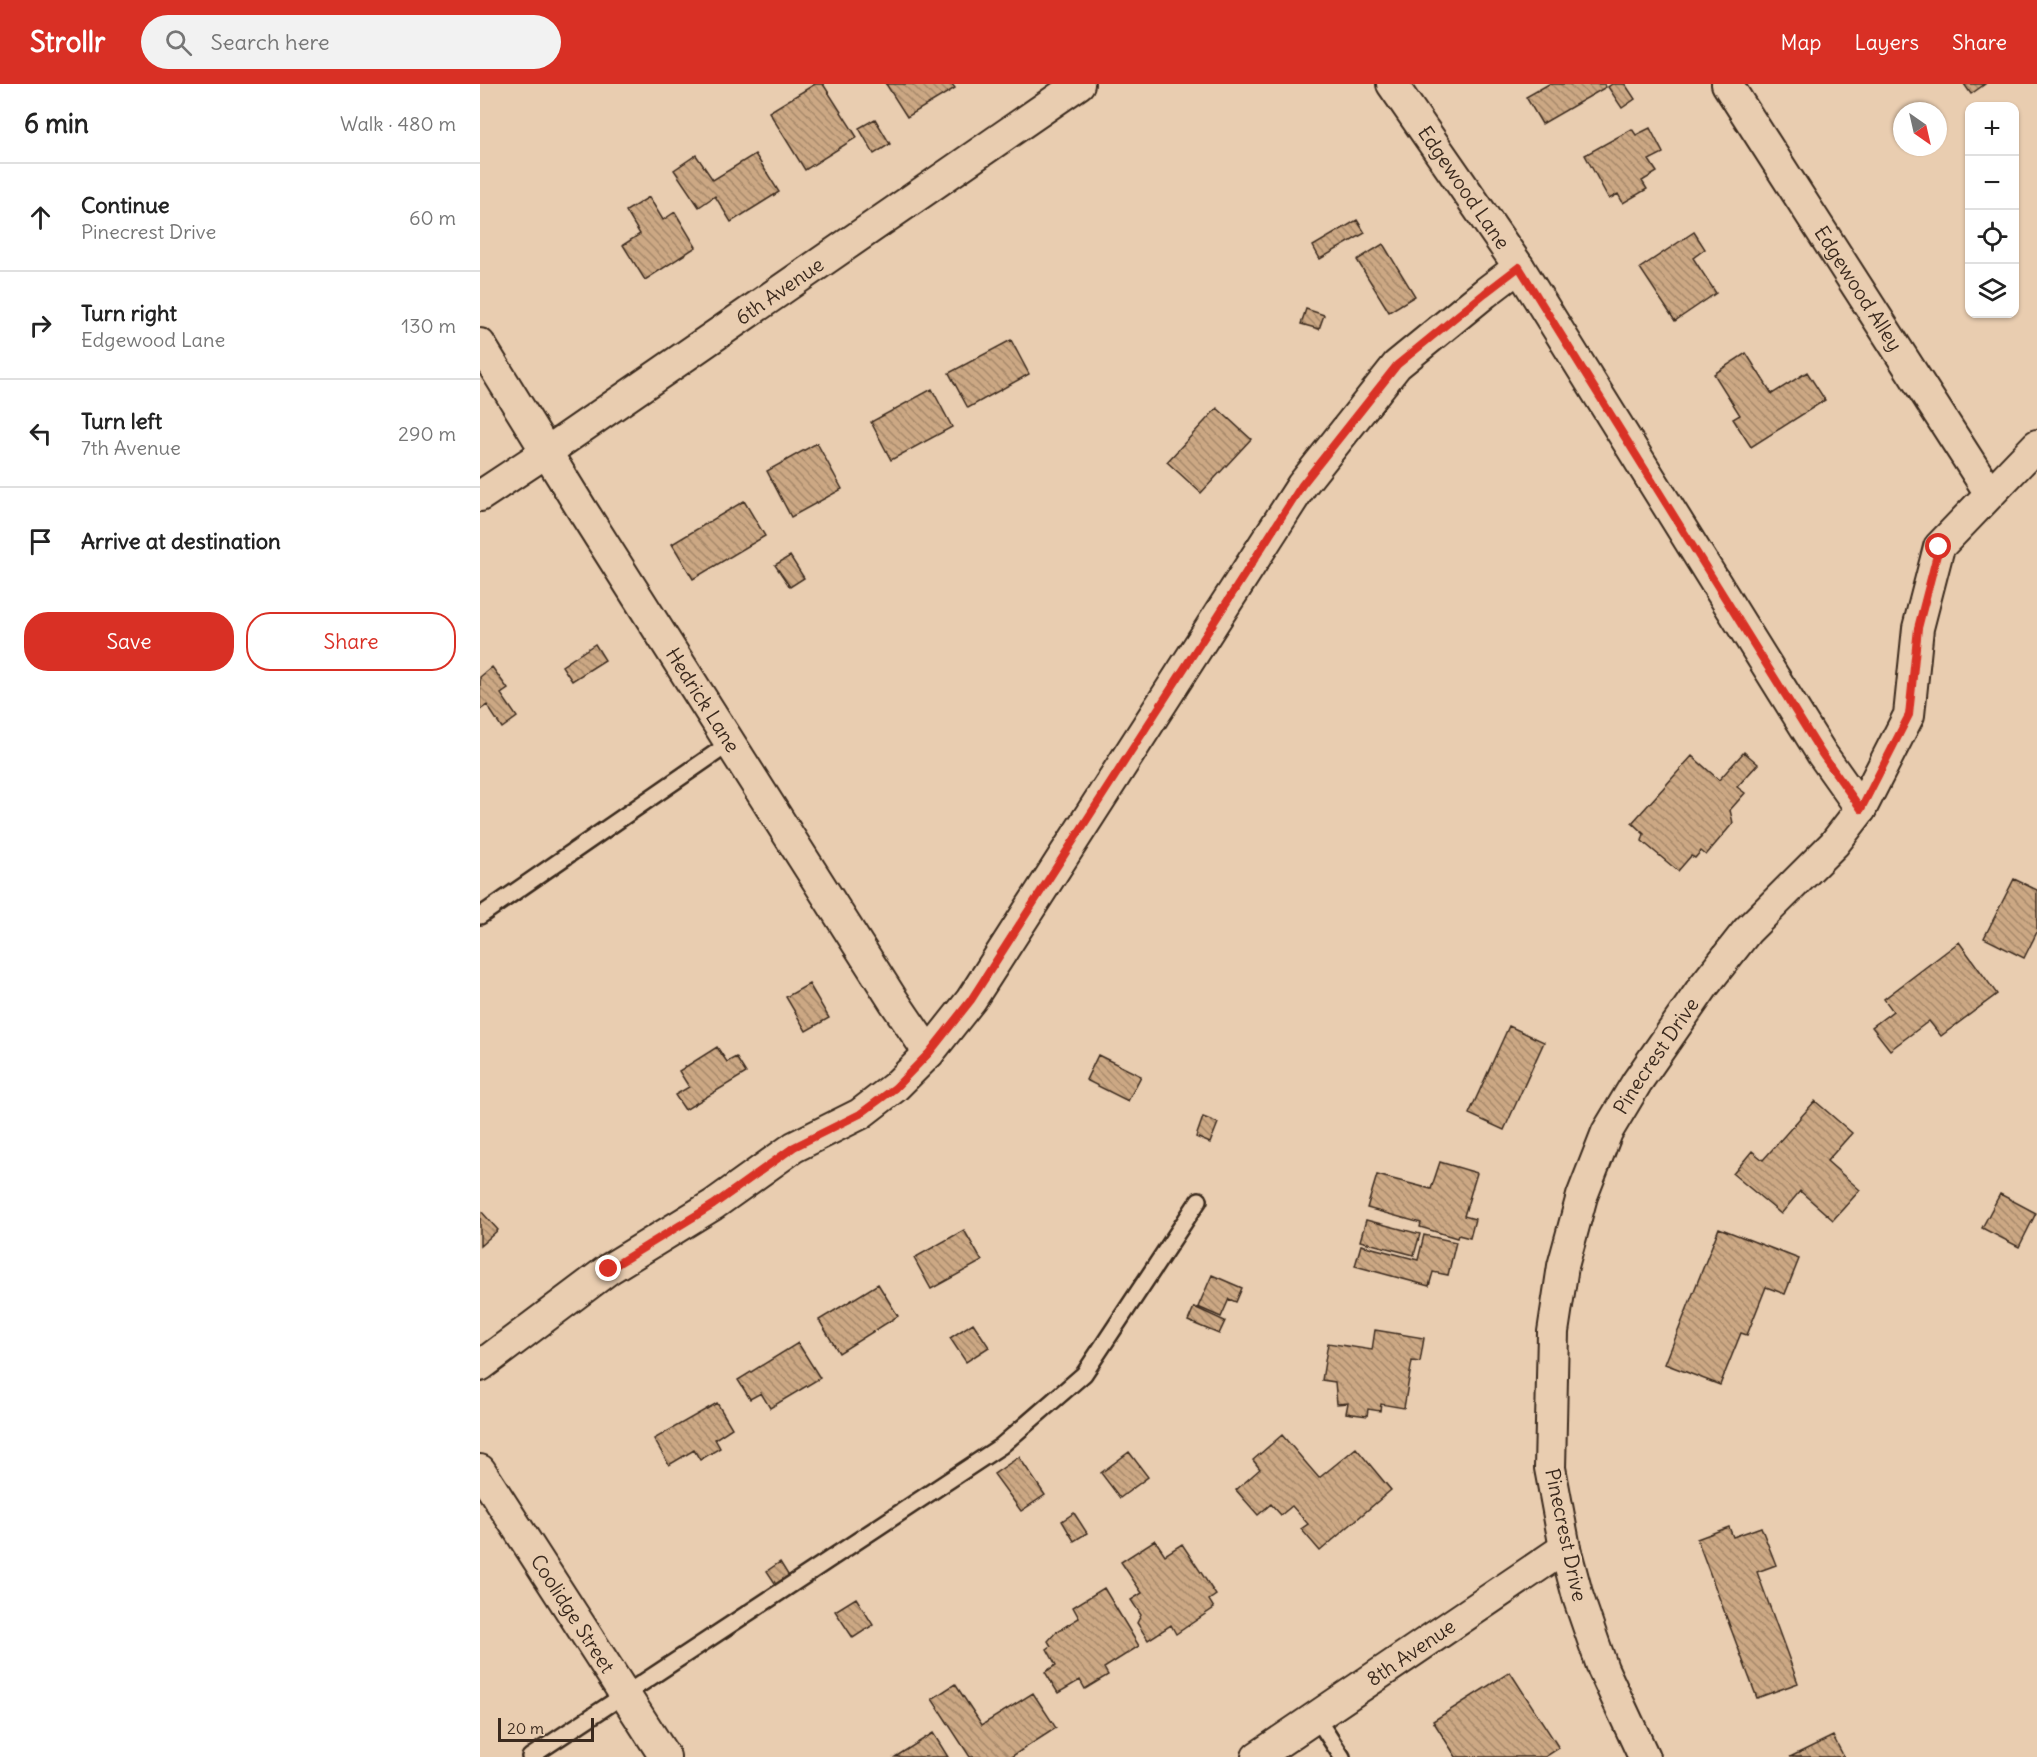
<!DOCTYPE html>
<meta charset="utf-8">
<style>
body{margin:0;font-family:Delius,sans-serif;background:#f2f2f2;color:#222}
.controls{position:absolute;right:18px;top:18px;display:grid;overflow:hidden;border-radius:12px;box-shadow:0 2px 4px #0004}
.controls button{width:54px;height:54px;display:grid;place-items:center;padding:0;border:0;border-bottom:2px solid #e0e0e0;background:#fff;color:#222;font:30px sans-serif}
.compass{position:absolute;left:1413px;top:18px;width:54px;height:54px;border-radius:50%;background:#fff;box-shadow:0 2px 4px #0004;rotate:146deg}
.scale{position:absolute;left:18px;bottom:15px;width:96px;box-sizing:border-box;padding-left:6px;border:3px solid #3b2a1e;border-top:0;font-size:16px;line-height:21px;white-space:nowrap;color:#3b2a1e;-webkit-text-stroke:4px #e9cdb0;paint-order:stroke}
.stop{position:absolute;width:18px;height:18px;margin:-14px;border:4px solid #d93025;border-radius:50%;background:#fff}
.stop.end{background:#d93025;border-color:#fff;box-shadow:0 2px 6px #0008}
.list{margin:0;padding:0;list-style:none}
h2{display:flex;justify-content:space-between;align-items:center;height:78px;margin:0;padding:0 24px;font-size:26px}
h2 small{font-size:20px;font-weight:400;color:#767676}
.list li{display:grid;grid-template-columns:39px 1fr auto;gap:18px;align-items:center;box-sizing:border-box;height:108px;padding:0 24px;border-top:2px solid #e0e0e0}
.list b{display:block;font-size:22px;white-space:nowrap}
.list p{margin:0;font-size:20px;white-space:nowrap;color:#767676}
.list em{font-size:20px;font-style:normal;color:#767676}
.actions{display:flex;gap:12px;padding:18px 24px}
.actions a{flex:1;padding:14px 0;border:2px solid #d93025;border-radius:24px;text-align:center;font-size:21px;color:#d93025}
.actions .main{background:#d93025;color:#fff}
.icon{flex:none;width:33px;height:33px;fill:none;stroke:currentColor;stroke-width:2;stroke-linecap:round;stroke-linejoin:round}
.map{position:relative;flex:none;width:1557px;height:1673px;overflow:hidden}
header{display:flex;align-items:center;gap:36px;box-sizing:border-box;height:84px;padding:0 30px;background:#d93025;color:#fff}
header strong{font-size:28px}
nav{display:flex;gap:33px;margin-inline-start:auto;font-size:21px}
.search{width:420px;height:54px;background:#f2f2f2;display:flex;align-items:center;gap:15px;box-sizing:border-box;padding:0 21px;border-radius:33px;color:#767676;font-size:22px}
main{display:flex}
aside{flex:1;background:#fff}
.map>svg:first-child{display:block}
.building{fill:url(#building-back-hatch);stroke:#3b2a1e;stroke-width:1.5}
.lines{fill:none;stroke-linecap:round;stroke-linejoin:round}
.service-casing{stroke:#3b2a1e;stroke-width:20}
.minor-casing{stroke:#3b2a1e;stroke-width:34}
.service{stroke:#e9cdb0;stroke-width:15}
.minor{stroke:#e9cdb0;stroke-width:30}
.route{stroke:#d93025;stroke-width:8}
.labels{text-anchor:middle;stroke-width:5;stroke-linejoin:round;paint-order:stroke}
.street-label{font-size:20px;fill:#3b2a1e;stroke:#e9cdb0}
</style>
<header>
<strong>Strollr</strong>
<div class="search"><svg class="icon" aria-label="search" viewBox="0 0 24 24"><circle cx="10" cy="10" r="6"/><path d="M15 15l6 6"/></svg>Search here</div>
<nav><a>Map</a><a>Layers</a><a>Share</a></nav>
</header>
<main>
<aside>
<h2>6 min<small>Walk · 480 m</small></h2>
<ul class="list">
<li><svg class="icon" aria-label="ahead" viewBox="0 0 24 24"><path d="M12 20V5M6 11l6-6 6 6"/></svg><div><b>Continue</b><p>Pinecrest Drive</p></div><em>60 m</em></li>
<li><svg class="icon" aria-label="right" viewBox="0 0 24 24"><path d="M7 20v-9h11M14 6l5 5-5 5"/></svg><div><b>Turn right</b><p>Edgewood Lane</p></div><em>130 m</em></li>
<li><svg class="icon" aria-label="left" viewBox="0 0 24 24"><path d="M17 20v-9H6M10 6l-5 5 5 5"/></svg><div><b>Turn left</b><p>7th Avenue</p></div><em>290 m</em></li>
<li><svg class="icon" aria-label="arrive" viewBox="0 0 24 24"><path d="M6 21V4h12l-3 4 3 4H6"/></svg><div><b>Arrive at destination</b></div></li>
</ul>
<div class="actions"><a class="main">Save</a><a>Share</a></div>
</aside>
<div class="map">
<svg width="1557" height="1673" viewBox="0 0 1557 1673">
<defs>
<pattern id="building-back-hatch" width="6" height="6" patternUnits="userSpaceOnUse" patternTransform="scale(1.5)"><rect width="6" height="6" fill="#cca884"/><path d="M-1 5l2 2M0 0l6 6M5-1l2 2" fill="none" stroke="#a7896b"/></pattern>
</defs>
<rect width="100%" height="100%" fill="#e9cdb0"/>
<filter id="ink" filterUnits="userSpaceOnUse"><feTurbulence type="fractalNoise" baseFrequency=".0167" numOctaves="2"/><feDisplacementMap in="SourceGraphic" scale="12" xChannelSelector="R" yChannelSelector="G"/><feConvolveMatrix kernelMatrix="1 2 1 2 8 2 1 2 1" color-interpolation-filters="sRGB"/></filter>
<g filter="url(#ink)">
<path class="building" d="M335,0H343L377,53L325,86L289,28Z
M406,0H472L475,4L427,33Z
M1069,0H1124L1126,3L1062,40L1046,13Z
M1132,0H1145L1155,15L1142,24L1128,3Z
M1484,0H1505L1491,10Z
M395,35L410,60L394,70L379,44Z
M1170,44L1183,69L1169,76L1177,88L1162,97L1167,105L1143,119L1138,110L1129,115L1105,71L1152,45L1156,51Z
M275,70L299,108L251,138L235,112L219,123L194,86L216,71L233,96Z
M169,113L183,136L195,128L216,163L165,196L143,161L160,150L146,127Z
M877,136L885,149L840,175L833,162Z
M1214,148L1225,165L1213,174L1236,209L1195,237L1160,184Z
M903,160L935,212L909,228L877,176Z
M826,225L844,231L839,245L821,240Z
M531,256L549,290L488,324L469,289Z
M1266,269L1292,310L1327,288L1345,316L1271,363L1253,335L1260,331L1234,290Z
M452,305L472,343L411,376L391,338Z
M737,324L771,355L721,409L687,378Z
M337,359L362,405L311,433L287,387Z
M264,417L285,452L213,495L192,460Z
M310,472L324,494L310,503L295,481Z
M115,560L125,576L92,597L82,582Z
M12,583L28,605L21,610L37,633L22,644L7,621L0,626V593Z
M1264,668L1278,680L1257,703L1265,709L1250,726L1253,739L1226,771L1221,767L1215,774L1211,772L1198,787L1162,757L1164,750L1152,739L1212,672L1239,696Z
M1534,795L1557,806V848L1544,874L1504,854Z
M1479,858L1517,910L1461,952L1449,937L1410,966L1392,943L1413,927L1404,915Z
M329,900L349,934L326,947L306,913Z
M1029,942L1064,958L1024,1046L989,1030Z
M237,963L247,978L256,973L266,989L205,1026L195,1011L209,1003L199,987Z
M618,971L661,992L648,1017L606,996Z
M1335,1017L1372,1049L1347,1077L1380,1106L1353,1136L1320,1107L1301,1130L1253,1090L1272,1067L1283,1076Z
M723,1033L738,1039L730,1059L716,1053Z
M960,1078L997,1089L984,1132L995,1135L990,1154L978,1151L977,1154L940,1143L941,1139L887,1124L897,1091L951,1105Z
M1520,1110L1556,1129L1539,1163L1502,1144Z
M0,1126L18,1146L0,1162Z
M886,1136L940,1150L934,1171L880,1157Z
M1239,1144L1319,1175L1305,1210L1286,1203L1267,1251L1261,1249L1240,1301L1185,1280Z
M484,1146L502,1177L451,1205L434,1174Z
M944,1151L976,1158L968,1191L953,1188L949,1202L875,1182L881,1161L938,1176Z
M732,1191L762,1204L756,1218L749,1215L741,1233L718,1223Z
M398,1200L418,1232L359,1269L339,1236Z
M714,1223L745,1237L739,1250L708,1237Z
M493,1239L509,1263L486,1278L470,1254Z
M895,1246L944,1254L940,1278L932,1277L924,1324L901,1320L900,1327L888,1325L887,1332L866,1329L868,1319L857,1320L855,1298L842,1296L848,1259L892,1266Z
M318,1259L340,1294L290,1324L281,1309L270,1315L258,1296Z
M237,1319L252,1344L235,1355L240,1364L220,1376L214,1366L189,1381L174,1355Z
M802,1351L839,1394L876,1364L911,1406L840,1467L821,1445L828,1440L812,1422L801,1431L791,1420L778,1431L756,1406L780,1385L773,1376Z
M649,1368L668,1393L640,1414L621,1389Z
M539,1373L565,1411L541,1427L514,1390Z
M594,1429L607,1449L594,1457L582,1437Z
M1249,1443L1253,1453L1281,1443L1296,1481L1277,1488L1318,1599L1277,1614L1217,1455Z
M675,1456L685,1471L702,1460L736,1511L729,1516L734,1524L696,1550L691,1541L668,1556L657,1539L661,1531L651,1516L662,1509L641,1478Z
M300,1478L310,1494L297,1502L287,1487Z
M624,1504L659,1562L624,1584L628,1591L605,1605L600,1596L578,1609L565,1588L576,1581L567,1565L571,1562L568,1557L576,1548L599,1534L593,1523Z
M376,1514L393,1541L373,1554L355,1527Z
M1030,1588L1079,1664L1065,1673H976L953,1637Z
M475,1600L502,1641L553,1609L576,1644L531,1673H490L452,1615Z
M453,1649L468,1673H415Z
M1353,1652L1364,1673H1310Z"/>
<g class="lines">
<defs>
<path id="service" d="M0,832L250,659
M836,1633L862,1673
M50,1673L521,1362L604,1290L719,1116"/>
<g id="minor">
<path id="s1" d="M912,0L1039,183L1342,670L1381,725"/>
<path id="s2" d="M1247,0L1509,408"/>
<path id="s3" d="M0,260L101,424L413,916L449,969"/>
<path id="s4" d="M0,412L68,367L599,0"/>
<path d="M0,1282L129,1185L233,1121L314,1063L380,1030L415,1003L449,969L491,916L822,401L917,281L1005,209L1039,183"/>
<path id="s5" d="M0,1386L185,1673"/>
<path id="s6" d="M777,1673L1085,1464"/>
<path id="s7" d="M1164,1673L1123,1585L1098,1513L1085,1464L1070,1384L1073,1248L1083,1182L1102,1112L1127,1048L1157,998L1223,903L1267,847L1354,760L1381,725L1429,631L1438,544L1459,463L1557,361"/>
</g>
</defs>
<use href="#service" class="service-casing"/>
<use href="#minor" class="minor-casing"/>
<use href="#service" class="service"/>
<use href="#minor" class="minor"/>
</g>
</g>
<g class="lines" filter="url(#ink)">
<path class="route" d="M129,1185L233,1121L314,1063L380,1030L415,1004L449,969L491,916L822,401L917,281L1005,209L1039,183L1342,670L1381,725L1429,631L1438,544L1459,463"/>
</g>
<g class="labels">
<g class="street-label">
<text dy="7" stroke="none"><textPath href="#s1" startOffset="126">Edgewood Lane</textPath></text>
<text dy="7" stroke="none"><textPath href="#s2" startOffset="243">Edgewood Alley</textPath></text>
<text dy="7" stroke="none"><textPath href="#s4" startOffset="363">6th Avenue</textPath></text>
<text dy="7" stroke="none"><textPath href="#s3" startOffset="420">Hedrick Lane</textPath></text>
<text dy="7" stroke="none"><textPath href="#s7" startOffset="740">Pinecrest Drive</textPath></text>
<text transform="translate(1086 1451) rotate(78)" y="7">Pinecrest Drive</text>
<text dy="7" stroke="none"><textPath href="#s5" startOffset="171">Coolidge Street</textPath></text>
<text dy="7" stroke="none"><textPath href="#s6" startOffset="186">8th Avenue</textPath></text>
</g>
</g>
</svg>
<div class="controls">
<button>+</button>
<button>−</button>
<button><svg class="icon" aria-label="locate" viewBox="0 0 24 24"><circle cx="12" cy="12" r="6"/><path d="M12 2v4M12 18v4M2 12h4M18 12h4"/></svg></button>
<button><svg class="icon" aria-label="layers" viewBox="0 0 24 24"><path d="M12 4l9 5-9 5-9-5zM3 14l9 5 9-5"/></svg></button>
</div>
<svg class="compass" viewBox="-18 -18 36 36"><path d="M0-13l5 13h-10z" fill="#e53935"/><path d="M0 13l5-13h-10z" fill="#767676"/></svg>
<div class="scale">20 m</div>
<div class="stop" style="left:1459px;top:463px"></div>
<div class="stop end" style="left:129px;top:1185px"></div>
</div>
</main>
